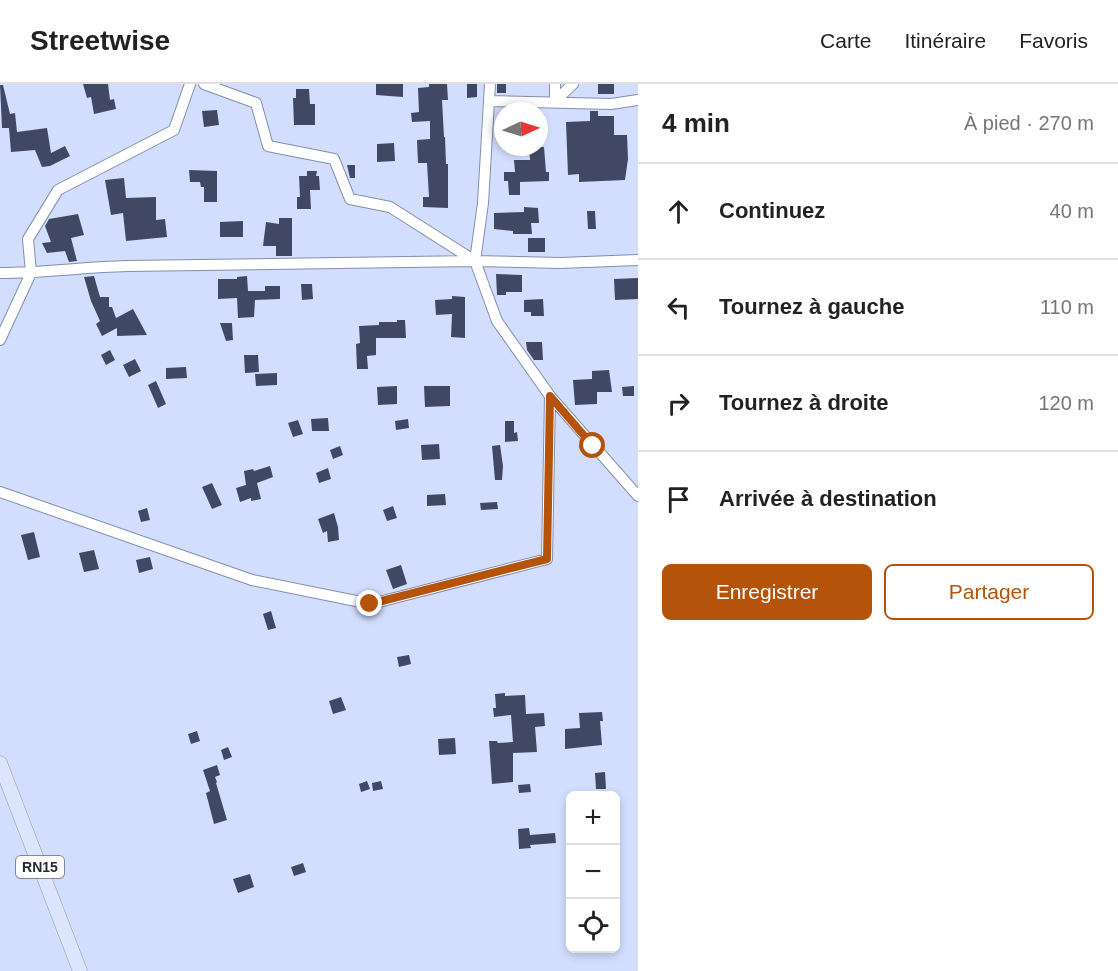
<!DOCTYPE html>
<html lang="fr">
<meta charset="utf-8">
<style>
body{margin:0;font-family:Arial,sans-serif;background:#f2f2f2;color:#222}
.controls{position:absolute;right:18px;bottom:18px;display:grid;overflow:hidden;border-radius:9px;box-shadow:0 3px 9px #0003}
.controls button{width:54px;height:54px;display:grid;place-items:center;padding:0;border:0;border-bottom:2px solid #e0e0e0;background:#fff;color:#222;font:30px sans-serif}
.compass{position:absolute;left:494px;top:18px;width:54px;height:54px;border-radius:50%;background:#fff;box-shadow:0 3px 9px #0003;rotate:86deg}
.stop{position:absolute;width:18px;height:18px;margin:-14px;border:4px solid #b45309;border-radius:50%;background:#fff}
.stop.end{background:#b45309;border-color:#fff;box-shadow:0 2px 6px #0008}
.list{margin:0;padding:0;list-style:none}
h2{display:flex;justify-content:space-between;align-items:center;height:78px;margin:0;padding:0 24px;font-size:26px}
h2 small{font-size:20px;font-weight:400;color:#767676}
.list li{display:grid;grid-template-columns:39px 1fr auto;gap:18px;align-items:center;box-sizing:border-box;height:96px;padding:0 24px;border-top:2px solid #e0e0e0}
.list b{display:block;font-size:22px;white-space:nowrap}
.list em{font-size:20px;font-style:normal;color:#767676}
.actions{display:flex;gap:12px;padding:18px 24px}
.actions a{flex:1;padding:14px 0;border:2px solid #b45309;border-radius:9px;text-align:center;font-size:21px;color:#b45309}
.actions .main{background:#b45309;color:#fff}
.icon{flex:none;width:33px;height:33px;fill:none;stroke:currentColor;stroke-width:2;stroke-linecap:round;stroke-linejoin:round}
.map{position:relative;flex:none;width:638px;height:887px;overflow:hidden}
header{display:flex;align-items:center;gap:36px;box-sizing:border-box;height:84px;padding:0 30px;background:#fff;border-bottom:2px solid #e0e0e0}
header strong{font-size:28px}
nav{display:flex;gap:33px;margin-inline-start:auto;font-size:21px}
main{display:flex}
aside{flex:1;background:#fff}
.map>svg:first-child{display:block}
.building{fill:#404863}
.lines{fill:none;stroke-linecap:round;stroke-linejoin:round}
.minor-casing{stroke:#848eac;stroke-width:12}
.major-casing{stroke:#8f98b6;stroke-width:15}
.minor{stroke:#fff;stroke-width:10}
.major{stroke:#dde5fd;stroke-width:14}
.route{stroke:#b45309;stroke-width:8}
.labels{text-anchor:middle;stroke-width:6;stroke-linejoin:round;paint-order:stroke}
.shield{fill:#fff;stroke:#676a73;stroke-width:1.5}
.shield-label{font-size:14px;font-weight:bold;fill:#262a37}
</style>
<header>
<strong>Streetwise</strong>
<nav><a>Carte</a><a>Itinéraire</a><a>Favoris</a></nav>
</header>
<main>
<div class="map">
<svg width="638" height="887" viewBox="0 0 638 887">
<rect width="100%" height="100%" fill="#d3defe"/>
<path class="building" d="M83,0H108L110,16L114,15L116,25L94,30L91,13L87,14Z
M376,0H403V13L376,11Z
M429,0H447L448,16H442L444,53H445L446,80H448V124L423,123V113H429L427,79H418L417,56L430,55V37L412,38L411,29L419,28L418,4L429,3Z
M467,0H477V13L467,14Z
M497,0H506V9H497Z
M598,0H614V10H598Z
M0,1H3L10,30L15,29L17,48L47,44L51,69L65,62L70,72L50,82L42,83L35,66L11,68L9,44H2Z
M296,5H309L310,20H315V41H294L293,14H296Z
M217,26L219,41L204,43L202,27Z
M590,27H598V32H614V51H627L628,75L625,96L579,98V90L568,91L566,38L590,37Z
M394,59L395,77L377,78V60Z
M529,63H544L546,88H549V97L520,98V111H509L508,97H504V88H515L514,76H530Z
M347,81H355V94H350Z
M189,86L217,87V118H204V103H201L200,98H190Z
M307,87H317L316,92H319L320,106H310L311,125H297V113H300L299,92H307Z
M124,94L126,114L156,113V136L165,135L167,153L126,157L123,129L111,131L105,96Z
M524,123L538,124L539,139H531L532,150H513V147L494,145V129L524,128Z
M587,127H595L596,145H588Z
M78,130L84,151L71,154L77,177L69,178L65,167L47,169L42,159L51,158L45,142L49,135Z
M279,134H292V172H276V162H263L266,138L279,140Z
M243,137V153H220V138Z
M528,154H545V168H528Z
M496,190L522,191V208H506V211H497Z
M94,192L100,213H109V223H112L116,234L133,225L147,251L117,252V244L102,252L96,240L100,237L91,217L84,193Z
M247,192L248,207H265V202H280V215L255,216L254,233L238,234L237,214L218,215V195H237V193Z
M638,194V215L615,216L614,195Z
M301,200H312L313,215L302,216Z
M452,212L465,213V254L451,253L452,230L436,231L435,216L452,215Z
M543,215L544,232H531V228H524V216Z
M397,236H405L406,254H376V271L367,272L368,285H357L356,260L360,259L359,242L379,241V238H397Z
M220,239H232L233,256L226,257Z
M526,258H542L543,276H534L527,266Z
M110,266L115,276L106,281L101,271Z
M244,271H258L259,288L245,289Z
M135,275L141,287L129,293L123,281Z
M186,283L187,294L166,295V284Z
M609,286L612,308H597V320L575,321L573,296L592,295V287Z
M277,289V301L256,302L255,290Z
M156,297L166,320L158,324L148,301Z
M397,302V320L378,321L377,303Z
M424,302H450V322L425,323Z
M634,302V312H623L622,303Z
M328,334L329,347H312L311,335Z
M408,335L409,344L396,346L395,337Z
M298,336L303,350L293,353L288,339Z
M505,337H514V349L517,348L518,357L505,358Z
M439,360L440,375L422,376L421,361Z
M500,361L503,382L502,396H495L492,362Z
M340,362L343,371L333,375L330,366Z
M270,382L273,393L257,399L261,415L251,417V414L240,418L236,404L246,401L244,387L253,385L254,387Z
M328,384L331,395L319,399L316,389Z
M212,399L222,421L212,425L202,403Z
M445,410L446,421L427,422V411Z
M497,418L498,425L481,426L480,419Z
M393,422L397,434L387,437L383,426Z
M147,424L150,436L141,438L138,427Z
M334,429L338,443L339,456L328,458L327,447L323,449L318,435Z
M34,448L40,473L28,476L21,451Z
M94,466L99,485L84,488L79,469Z
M150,473L153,485L139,489L136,476Z
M401,481L407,500L393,505L386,486Z
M271,527L276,544L268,546L263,530Z
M409,571L411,580L399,583L397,573Z
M505,609V612L525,611L526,630L544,629L545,642L535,643L537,668L513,669V698L492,700L489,657H497L498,659L513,658L511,631L494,633L493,624H496L495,610Z
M341,613L346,626L333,630L329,617Z
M602,628L603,637H600L602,661L565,665V645L580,644L579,629Z
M197,647L200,657L191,660L188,650Z
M455,654L456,670L439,671L438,655Z
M228,663L232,673L224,676L221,666Z
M217,681L220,691L215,693L217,698L216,699L227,736L214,740L206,709L210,707L203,686Z
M605,688L606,705H596L595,689Z
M367,697L370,705L361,708L359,700Z
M381,697L383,705L373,707L372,699Z
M530,700L531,708L519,709L518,701Z
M529,744L530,751L555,749L556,759L530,761L531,764L519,765L518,745Z
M303,779L306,788L294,792L291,783Z
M250,790L254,803L238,809L233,795Z"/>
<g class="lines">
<defs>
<path id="minor" d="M204,0L256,19L268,62L334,75L350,115L390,123L475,177L497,237L550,312L638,412
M489,17L611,20L638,16
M555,17L573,0
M555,17V0
M475,177L483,119L490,0
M0,189C42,189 85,183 127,182L475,177L560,179L638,176
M0,256L31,189L28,155L58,106L174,46L190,0
M0,408L252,496L371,520L547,475L550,312"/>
<path id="major" d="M0,679L80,887"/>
</defs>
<use href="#minor" class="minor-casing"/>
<use href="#major" class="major-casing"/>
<use href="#minor" class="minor"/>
<use href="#major" class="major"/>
</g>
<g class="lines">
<path class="route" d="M370,520L547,475L550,312L593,362"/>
</g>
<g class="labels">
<rect class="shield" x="16" y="772" width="48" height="22" rx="4.5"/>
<g class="shield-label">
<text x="40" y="788">RN15</text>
</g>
</g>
</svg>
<div class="controls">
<button>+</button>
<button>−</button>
<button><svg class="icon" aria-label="locate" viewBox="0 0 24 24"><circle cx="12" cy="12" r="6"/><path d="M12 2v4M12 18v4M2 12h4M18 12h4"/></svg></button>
</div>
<svg class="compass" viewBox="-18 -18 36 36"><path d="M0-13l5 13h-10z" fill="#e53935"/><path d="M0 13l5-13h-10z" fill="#767676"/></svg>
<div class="stop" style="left:593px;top:362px"></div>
<div class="stop end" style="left:370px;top:520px"></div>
</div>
<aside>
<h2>4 min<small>À pied · 270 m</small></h2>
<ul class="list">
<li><svg class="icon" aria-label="ahead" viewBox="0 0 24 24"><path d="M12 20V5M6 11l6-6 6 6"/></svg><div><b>Continuez</b></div><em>40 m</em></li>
<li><svg class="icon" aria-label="left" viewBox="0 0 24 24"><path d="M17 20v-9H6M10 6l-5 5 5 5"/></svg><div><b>Tournez à gauche</b></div><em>110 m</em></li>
<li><svg class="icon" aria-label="right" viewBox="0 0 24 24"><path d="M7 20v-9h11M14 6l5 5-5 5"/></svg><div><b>Tournez à droite</b></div><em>120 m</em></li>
<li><svg class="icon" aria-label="arrive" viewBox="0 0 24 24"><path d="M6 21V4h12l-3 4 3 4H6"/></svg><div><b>Arrivée à destination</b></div></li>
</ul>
<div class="actions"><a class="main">Enregistrer</a><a>Partager</a></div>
</aside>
</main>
